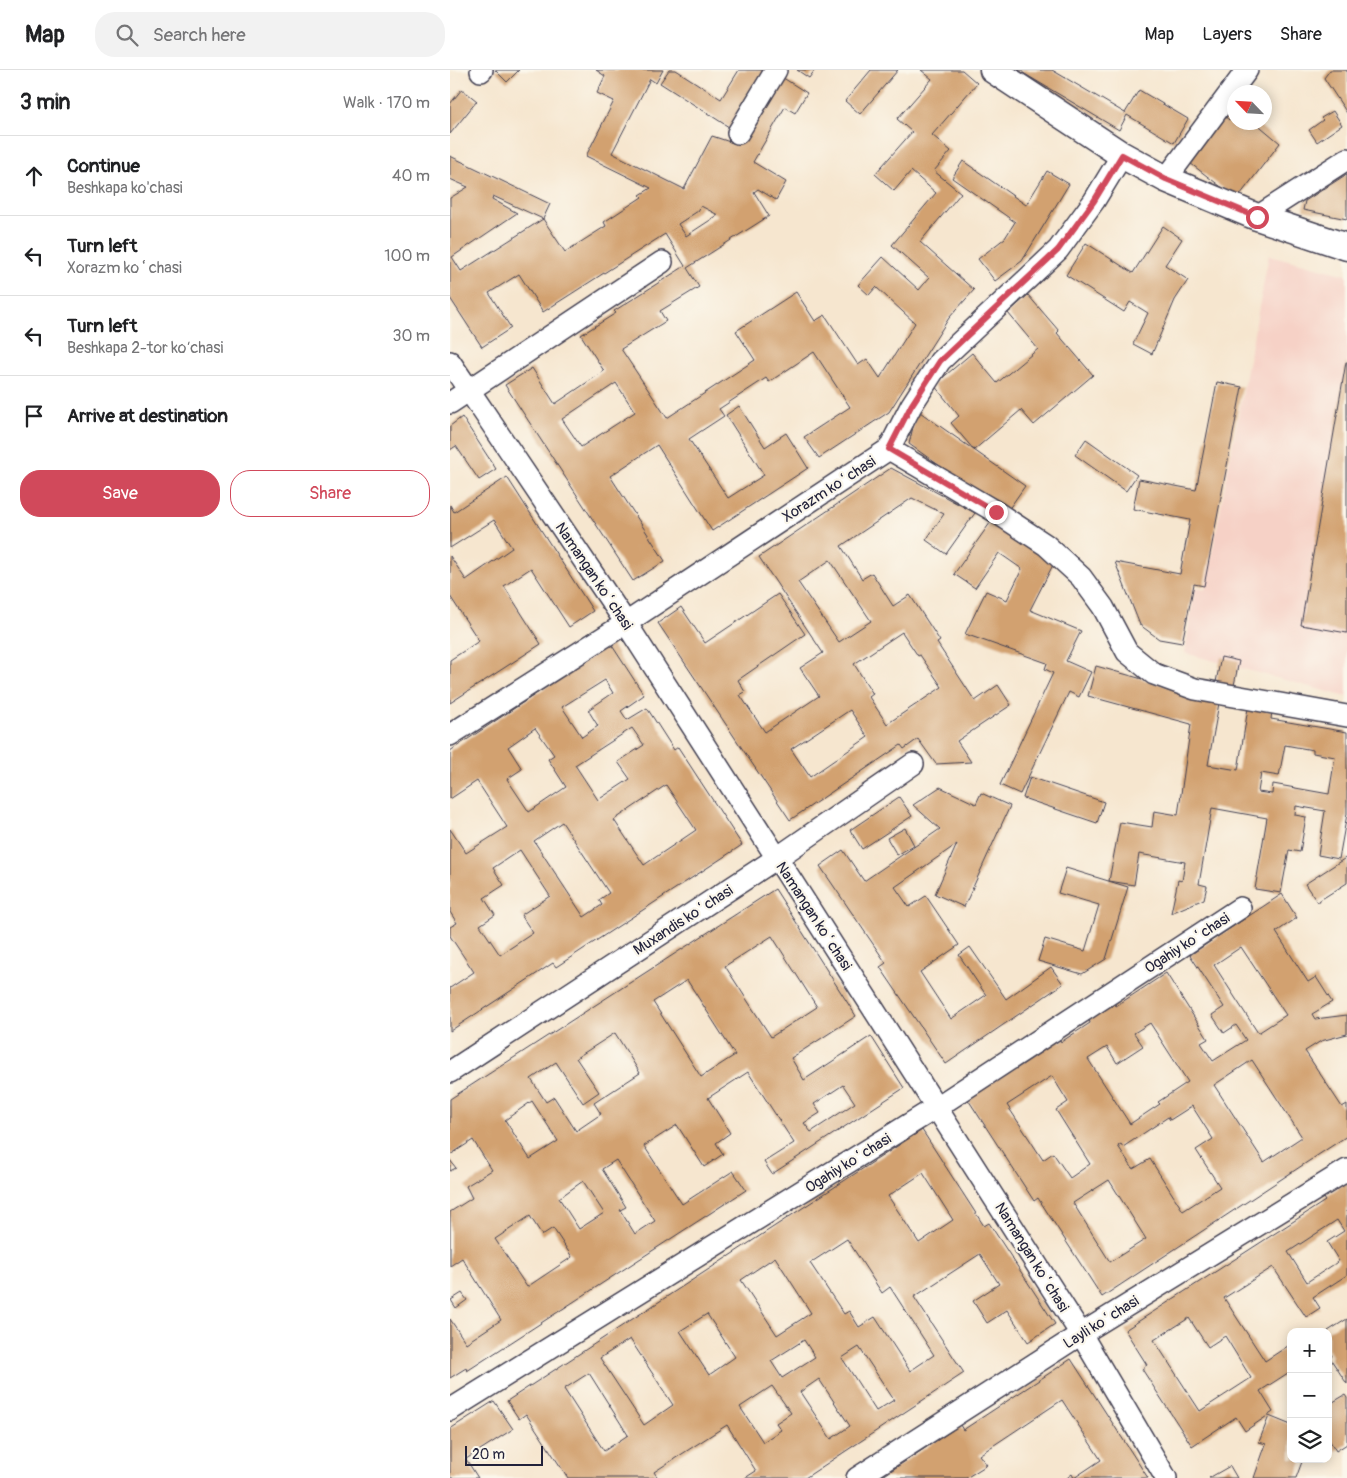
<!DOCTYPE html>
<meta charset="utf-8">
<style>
body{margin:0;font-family:Pangolin,sans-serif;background:#f2f2f2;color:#202124}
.controls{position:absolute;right:15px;bottom:15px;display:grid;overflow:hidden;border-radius:10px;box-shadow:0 2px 12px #0003}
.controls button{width:45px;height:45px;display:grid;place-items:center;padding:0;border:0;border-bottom:1px solid #e0e0e0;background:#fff;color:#202124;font:25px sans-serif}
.compass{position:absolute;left:777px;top:15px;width:45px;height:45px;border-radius:50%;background:#fff;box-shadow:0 2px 12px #0003;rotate:295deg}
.scale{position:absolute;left:15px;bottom:12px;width:78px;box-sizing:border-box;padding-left:5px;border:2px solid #22223b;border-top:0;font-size:14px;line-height:18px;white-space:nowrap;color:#22223b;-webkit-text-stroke:4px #fbf7ec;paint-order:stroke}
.stop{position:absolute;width:15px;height:15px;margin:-11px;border:4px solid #d1495b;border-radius:50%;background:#fff}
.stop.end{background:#d1495b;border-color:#fff;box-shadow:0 1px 5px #0008}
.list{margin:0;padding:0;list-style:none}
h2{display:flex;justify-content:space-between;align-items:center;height:65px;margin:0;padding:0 20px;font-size:21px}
h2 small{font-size:16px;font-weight:400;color:#757577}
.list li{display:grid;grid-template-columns:32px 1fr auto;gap:15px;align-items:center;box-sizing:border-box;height:80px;padding:0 20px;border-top:1px solid #e0e0e0}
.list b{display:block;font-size:19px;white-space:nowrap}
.list p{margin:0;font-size:16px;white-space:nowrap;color:#757577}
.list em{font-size:16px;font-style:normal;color:#757577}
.actions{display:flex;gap:10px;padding:15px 20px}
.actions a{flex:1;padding:11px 0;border:1px solid #d1495b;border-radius:20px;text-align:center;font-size:18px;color:#d1495b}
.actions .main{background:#d1495b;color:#fff}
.icon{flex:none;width:28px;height:28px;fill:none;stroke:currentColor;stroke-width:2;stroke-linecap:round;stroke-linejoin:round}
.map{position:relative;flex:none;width:897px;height:1408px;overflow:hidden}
header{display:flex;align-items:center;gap:30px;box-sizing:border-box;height:70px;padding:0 25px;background:#fff;border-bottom:1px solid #e0e0e0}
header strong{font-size:24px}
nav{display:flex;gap:28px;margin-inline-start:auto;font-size:18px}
.search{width:350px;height:45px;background:#f2f2f2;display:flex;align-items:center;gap:12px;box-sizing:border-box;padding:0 18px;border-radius:20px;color:#757577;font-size:19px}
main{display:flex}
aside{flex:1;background:#fff}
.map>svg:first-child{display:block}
.built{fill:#f6d1c6}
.building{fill:#d2a170;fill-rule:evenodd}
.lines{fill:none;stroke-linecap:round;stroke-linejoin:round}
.minor-casing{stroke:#423f51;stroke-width:24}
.tertiary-casing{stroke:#423f51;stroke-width:29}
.minor{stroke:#fff;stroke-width:21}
.tertiary{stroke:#fff;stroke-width:26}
.route{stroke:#d1495b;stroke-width:6}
.labels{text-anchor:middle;stroke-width:4.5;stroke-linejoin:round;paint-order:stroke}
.street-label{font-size:15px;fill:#22223b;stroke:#fbf7ec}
</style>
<header>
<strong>Map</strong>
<div class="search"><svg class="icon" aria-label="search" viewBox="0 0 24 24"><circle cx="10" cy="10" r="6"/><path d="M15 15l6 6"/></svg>Search here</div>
<nav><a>Map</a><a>Layers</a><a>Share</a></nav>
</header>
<main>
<aside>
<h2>3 min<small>Walk · 170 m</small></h2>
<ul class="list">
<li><svg class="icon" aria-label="ahead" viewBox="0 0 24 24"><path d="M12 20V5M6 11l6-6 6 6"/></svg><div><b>Continue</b><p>Beshkapa ko'chasi</p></div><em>40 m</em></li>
<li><svg class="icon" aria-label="left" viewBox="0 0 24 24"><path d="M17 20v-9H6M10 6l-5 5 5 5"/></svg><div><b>Turn left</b><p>Xorazm koʻchasi</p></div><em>100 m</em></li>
<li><svg class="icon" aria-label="left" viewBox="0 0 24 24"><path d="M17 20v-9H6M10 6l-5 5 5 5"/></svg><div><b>Turn left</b><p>Beshkapa 2-tor koʼchasi</p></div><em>30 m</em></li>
<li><svg class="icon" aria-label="arrive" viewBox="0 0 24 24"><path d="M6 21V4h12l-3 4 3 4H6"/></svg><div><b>Arrive at destination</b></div></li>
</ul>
<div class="actions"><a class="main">Save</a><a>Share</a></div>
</aside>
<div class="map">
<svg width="897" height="1408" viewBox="0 0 897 1408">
<rect width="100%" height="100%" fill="#fbf7ec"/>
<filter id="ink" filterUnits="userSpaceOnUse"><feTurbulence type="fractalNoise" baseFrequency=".02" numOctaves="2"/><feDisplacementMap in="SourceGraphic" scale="10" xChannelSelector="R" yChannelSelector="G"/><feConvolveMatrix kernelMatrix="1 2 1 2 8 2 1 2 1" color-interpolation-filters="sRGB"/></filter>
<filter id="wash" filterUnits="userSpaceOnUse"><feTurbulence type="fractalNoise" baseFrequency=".0096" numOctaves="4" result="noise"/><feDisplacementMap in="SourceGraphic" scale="20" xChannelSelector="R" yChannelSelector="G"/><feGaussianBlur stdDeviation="1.12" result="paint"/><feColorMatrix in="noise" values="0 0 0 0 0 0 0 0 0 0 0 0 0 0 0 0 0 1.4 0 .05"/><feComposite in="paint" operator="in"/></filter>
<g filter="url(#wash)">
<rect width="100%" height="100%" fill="#f6e6cf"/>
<path class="built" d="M819,185L897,205V627L735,583L745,518L755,520Z"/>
<g id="blocks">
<path class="building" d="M45,0H69L57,12Z
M146,0H213L206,13L200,9L162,83L234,119L262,66L286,74L327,4L357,23L345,43L335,37L303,92L336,112L326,130L308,119L304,122L319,146L237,198L249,217L210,241L216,251L171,279L217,348L305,290L286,261L346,222L365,251L375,245L408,295L417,289L430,308L465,253L426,217L419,225L408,215L433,187L469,220L479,208L442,175L486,123L461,101L444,121L425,104L462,62L447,49L482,9L471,0H512L527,13L482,65L501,81L484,101L511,123L470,172L524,220L499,248L439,342L369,388L354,367L400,337L364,282L319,312L316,308L269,339L274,346L239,369L278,428L314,405L276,345L289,336L315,377L336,363L358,398L262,461L207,375L160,406L215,491L183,511L55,315L82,298L105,334L154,301L131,265L166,243L164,241L235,196L215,164L93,242L69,204L39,223L61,258L32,277L0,228V128L18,117L0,109V86L100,134L93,149L43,126L42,129L67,143L2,187L11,201L93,149L115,182L156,156L154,152L192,127L190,125L201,118L136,86L164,31L147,23L155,6ZM251,136L268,145L236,166L228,154L248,141ZM166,313L185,342L131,377L112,349Z
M219,0H226L271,29L289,0H320L282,59L210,13Z
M347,0H365L359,8Z
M421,0H448L410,44L395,31Z
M568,0H602L675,43L689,20L738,49L724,73L677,45L669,60Z
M880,0H897V43L874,8Z
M12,19L27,31L0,64V34Z
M883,41L892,55L867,72L859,60L873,50L871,48Z
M784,43V52H805L830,73L787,129L736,90L772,44L779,50Z
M513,91L576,135L597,101L619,114L572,191L545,211L528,189L555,168L565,152L502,108Z
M897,104V149L853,140L855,131Z
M713,156L732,169L715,195L738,210L725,230L702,284L683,274L698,243L680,232L674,242L616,205L636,173L683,203Z
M578,225L609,261L607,263L643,305L584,355L571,340L524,380L501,353L509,346L484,315L522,283L547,313L588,279L558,243Z
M896,292H897V563L851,555Z
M767,312L792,317L754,516L744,514L732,573L709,569L690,555L665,492L730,504L740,450L683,439L689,409L746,420Z
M467,340L575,416L556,443L459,374Z
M12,347L46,399L29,410L6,376L0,380V356Z
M636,369L687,405L676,421L625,385Z
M441,398L525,443L496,484L476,470L494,444L462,428L391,476L412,509L422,503L443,536L460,525L490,571L487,573L525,631L548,615L561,635L507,671L521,692L486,694L468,669L454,679L451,675L340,750L208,553L231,537L255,573L328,524L355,564L288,610L295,622L290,625L315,662L369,626L350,598L373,583L309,487ZM380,490L421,551L389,572L348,512ZM452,562L468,586L470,585L492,617L437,654L419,627L423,624L404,594ZM400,640L418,667L360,707L341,679Z
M57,407L143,541L119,557L81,498L54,516L91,574L0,633V590L29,571L0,526V486L16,510L62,478L44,450L0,478V435L4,442Z
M545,446L606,489L580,540L631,561L616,591L641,602L629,627L619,622L570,724L550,715L603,603L595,599L597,593L515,564L536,521L557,530L572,499L549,483L525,518L504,504Z
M161,574L194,625L171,641L177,650L197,638L224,680L228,677L292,775L106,897L103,893L0,961V918L24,902L0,866V857L7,853L0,842V759L16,783L57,757L27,711L0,729V681ZM155,610L163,623L138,640L148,656L132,667L112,637ZM85,658L104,685L98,689L116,717L79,742L57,709L72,699L58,677ZM182,658L194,675L168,692L180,709L148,730L125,695ZM216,715L246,760L194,795L164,750ZM112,752L159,823L149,830L152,835L134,847L84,771ZM70,780L100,826L71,845L83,863L50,885L30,855L45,845L34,828L54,815L43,798Z
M771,587L789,591L782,625L764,622Z
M646,596L749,625L769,633L758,695L788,700L798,638L822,641L821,649L897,662V744L889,789L868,785L875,741L846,736L845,745L856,747L850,782L839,780L831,823L805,819L817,748L762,738L749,814L757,816L754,829L721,843L728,810L732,811L735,792L689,784L684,815L659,811L670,752L702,757L704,741L728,745L741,654L638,626ZM835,675L863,680V683L885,687L879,724L823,714L822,724L808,722L811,703L829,706Z
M580,707L654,732L647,753L573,728Z
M490,717L526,734L531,723L560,736L514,837L485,824L507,774L445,817L459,837L476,826L509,875L470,902L501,949L536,925L509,885L520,877L556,929L601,897L613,914L496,994L430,897L436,893L370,796L393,780L414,811L490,759L463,735Z
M449,727L462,746L412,779L400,760Z
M455,758L464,775L447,785L437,768Z
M897,787V813L867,832L855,814Z
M616,798L678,817L656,889L632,904L588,891L595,869L635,881L649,835L608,823Z
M325,819L406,946L341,988L354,1010L421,966L454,1018L322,1104L314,1092L344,1073L298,1002L258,1028L280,1063L266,1073L273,1084L254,1097L227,1055L194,1076L232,1134L283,1101L296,1120L17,1301L16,1298L0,1308V1249L16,1273L51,1250L12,1188L0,1196V1142L22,1128L16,1116L42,1100L23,1070L0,1085V1029ZM322,866L367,937L321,967L275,896ZM237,910L285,985L251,1007L203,932ZM165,963L190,1003L144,1033L151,1044L126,1061L104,1027L96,1032L81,1009L106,992L133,1033L149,1022L126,988ZM393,1015L405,1033L361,1062L354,1053L370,1043L364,1034ZM82,1031L108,1071L80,1089L55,1050ZM166,1090L205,1151L185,1164L170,1140L176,1137L152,1099ZM133,1111L154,1143L129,1159L109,1128ZM80,1146L92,1165L103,1158L122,1187L77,1217L45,1169Z
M832,824L847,848L826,862L858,912L866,907L882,932L862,944L865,949L897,945V964L871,971L855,981L892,1037L897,1034V1066L652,1227L588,1128L584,1131L517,1028L609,968L611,972L640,953L639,949L664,932L666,936L716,903L758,969L751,973L763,991L796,970L786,955L774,963L762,945L774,937L740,885ZM791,877L836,945L808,963L764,895ZM700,953L738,1012L708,1032L710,1034L680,1054L638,989L657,977L667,993L693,976L684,963ZM802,990L852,1067L814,1092L764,1015ZM602,1006L618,1032L606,1040L640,1094L620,1108L603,1083L593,1090L557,1035ZM742,1036L763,1069L746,1080L770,1117L733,1141L700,1089L683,1099L668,1076L671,1074L673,1077L718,1047L720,1050ZM659,1110L696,1169L660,1192L623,1133Z
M472,1060L534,1156L539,1153L605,1254L578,1272L557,1240L537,1253L523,1231L549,1214L530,1184L464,1227L514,1303L355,1408H295L306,1401L277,1355L204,1402L208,1408H118L76,1344L69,1349L57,1331ZM473,1103L503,1150L469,1173L438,1126ZM397,1169L432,1223L440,1217L484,1285L460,1301L425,1247L409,1257L399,1241L394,1244L360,1193ZM325,1187L361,1243L327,1265L291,1210ZM257,1244L285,1287L259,1305L230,1261ZM180,1269L223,1335L194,1355L150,1288ZM354,1270L365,1287L332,1308L321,1291ZM409,1277L444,1330L426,1341L392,1288ZM139,1303L178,1365L154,1381L114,1319ZM369,1309L400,1356L381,1369L350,1322ZM322,1316L341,1343L326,1353L331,1360L313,1372L290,1337Z
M0,1090L6,1098L0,1101Z
M897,1112V1205L863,1227L870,1238L856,1247L823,1197L774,1228L815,1291L841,1274V1301L810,1321L823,1342L795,1361L786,1347L742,1376L692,1299L697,1295L675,1260L875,1131L873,1128ZM887,1150L894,1161L877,1172L889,1191L857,1212L838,1182ZM739,1248L758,1277L775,1266L801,1308L750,1341L704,1270Z
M12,1223L17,1230L6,1238L1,1230Z
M897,1249V1314L880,1288L882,1286L878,1279V1261Z
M621,1289L698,1408H617L622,1404L624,1408L651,1390L612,1330L529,1385L537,1395L516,1408H430L510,1355L513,1360Z
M895,1325L897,1328V1374L886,1381L878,1368V1335Z
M44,1331L63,1359L16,1389L28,1408H0V1359Z
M819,1346L841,1355V1389H853L846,1408H804L816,1374L809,1372Z
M780,1396L787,1408H759Z"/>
</g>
</g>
<g filter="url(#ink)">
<use href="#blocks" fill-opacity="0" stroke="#423f51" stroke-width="1"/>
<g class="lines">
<defs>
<path id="minor" d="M31,1L32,0
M288,63L326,0
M716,109L797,0
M807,147L897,89
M0,292L176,553L327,788L631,1264L716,1408
M0,333L212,192
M439,379L546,442L596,475L631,507L653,537L677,582L704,604L745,619L897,646
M0,665L176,553L439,379L461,336L490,291L608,180L644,131L672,85
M0,1002L327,788L463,694
M0,1340L487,1037L790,838
M407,1408L631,1264L897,1100"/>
<path id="tertiary" d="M543,0L672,85L716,109L807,147L897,177"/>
</defs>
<use href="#minor" class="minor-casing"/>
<use href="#tertiary" class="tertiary-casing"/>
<use href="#minor" class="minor"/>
<use href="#tertiary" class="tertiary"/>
</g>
</g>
<g class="lines" filter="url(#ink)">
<path class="route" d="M546,442L439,379L461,336L490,291L608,180L644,131L672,85L716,109L807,147"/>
</g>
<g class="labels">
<g class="street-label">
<text transform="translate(379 419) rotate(-33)" y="5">Xorazm koʻchasi</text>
<text transform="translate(144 506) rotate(56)" y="5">Namangan koʻchasi</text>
<text transform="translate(364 846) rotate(57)" y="5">Namangan koʻchasi</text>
<text transform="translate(233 850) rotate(-33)" y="5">Muxandis koʻchasi</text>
<text transform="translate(737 873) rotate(-33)" y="5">Ogahiy koʻchasi</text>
<text transform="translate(398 1093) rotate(-32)" y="5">Ogahiy koʻchasi</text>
<text transform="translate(582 1187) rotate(58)" y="5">Namangan koʻchasi</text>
<text transform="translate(651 1252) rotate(-32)" y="5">Layli koʻchasi</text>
</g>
</g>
</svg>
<div class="controls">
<button>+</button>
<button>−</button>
<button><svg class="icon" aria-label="layers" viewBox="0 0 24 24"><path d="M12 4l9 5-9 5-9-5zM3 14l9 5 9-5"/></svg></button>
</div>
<svg class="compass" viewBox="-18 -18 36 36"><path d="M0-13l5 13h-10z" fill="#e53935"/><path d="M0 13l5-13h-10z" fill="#757577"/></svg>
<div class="scale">20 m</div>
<div class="stop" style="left:807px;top:147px"></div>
<div class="stop end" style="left:546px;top:442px"></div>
</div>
</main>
